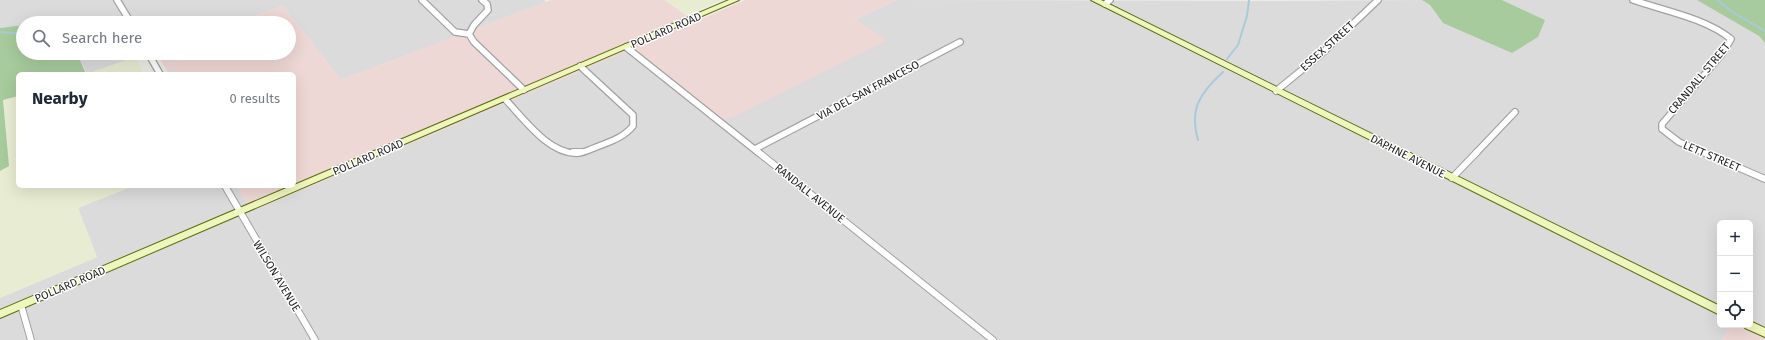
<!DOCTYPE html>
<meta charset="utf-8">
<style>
body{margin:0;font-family:"Fira Sans",sans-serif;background:#f2f2f3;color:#1f2937}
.controls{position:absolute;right:12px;bottom:12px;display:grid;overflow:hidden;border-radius:6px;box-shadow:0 4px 16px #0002}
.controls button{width:36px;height:36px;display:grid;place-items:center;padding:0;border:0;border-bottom:1px solid #e0e1e3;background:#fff;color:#1f2937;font:20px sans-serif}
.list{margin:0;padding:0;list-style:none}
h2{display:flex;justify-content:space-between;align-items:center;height:52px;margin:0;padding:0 16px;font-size:17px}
h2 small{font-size:13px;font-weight:400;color:#747a83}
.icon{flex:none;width:22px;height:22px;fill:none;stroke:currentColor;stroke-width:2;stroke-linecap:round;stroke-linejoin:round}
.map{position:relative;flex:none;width:1765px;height:340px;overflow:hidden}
.search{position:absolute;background:#fff;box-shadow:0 4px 16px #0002;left:16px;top:16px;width:280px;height:44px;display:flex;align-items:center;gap:10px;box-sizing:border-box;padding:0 14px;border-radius:22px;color:#747a83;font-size:15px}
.panel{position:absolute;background:#fff;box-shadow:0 4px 16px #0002;left:16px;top:72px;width:280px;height:116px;border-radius:6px}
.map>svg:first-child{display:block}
.residential{fill:#dcdbdb}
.commercial{fill:#eed8d6}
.farmland{fill:#e8ecd2}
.forest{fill:#a7cb9d}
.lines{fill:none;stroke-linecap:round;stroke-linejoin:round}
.stream{stroke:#a9cad9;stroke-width:2}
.street-far1-casing{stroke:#a2a2a2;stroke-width:8}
.street-casing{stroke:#a2a2a2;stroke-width:8}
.secondary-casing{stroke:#5c6e0d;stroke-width:2}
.street-far1{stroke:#fff;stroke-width:5.5}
.street{stroke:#fff;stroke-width:6}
.secondary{fill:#eef5bd;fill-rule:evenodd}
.labels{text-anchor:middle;stroke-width:3;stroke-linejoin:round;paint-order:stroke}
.street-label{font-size:11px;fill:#1e1e1e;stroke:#fff}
</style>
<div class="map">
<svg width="1765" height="340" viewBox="0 0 1765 340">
<rect width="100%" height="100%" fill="#eeece5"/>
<path class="residential" d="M0,0H544L546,2L341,80L283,6L234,23H65L64,19L23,23V25L0,28Z
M896,0L1281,1L1422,0L1430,5L1443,23L1545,20L1502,0H1697L1701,1L1759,36L1765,43V328L1750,321V223H1720V325H1730L1722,340H0V298L97,257L78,208L133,186H236L252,211L627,51L712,121L886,40L855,20Z
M77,53H147L87,74Z"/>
<path class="commercial" d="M551,0H665L695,22L745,0H896L855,20L887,40L731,118L712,121L626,52L252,211L236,186H294V74H169L156,53H289V23H234L283,6L341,80Z
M1750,321L1765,328V340H1722L1730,325H1750Z"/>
<path class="farmland" d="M665,0H722L686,15Z
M135,57L144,74H87Z
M18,96V186H133L78,208L97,257L0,298V171L9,166L3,100Z"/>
<path class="forest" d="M1422,0H1502L1545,20L1538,37L1512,53L1443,23L1430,5Z
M1697,0H1765V43L1759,36Z
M23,25V53H77L86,74H18V96L3,100L9,166L0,171V28Z"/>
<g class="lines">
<path class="stream" d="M1717,0L1734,13L1765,31
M106,23L109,22
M0,32L23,34
M1227,59L1238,45L1247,16L1249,0
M1198,140C1189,109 1200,93 1223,72"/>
<defs>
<path id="street-far1" d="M117,0L131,23
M422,0L455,32L469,34L474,42L524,90
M1633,0C1665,11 1705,18 1731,39L1722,54L1662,124V129L1679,142L1705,153
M1105,4L1110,0
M469,34L474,25L488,10L487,4L482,0
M626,47L759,153
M148,53L160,74
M1276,91L1319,56L1378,0
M505,99C523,118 550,156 579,153C586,152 593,148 599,146C612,141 624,137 633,126V115L580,66
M755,149L960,42
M1476,153L1515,112"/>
<path id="street" d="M573,152H581
M758,152L993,340
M1703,152L1765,179
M1452,178L1477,152
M225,186L315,340
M21,305L31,340"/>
<path id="secondary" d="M729,0H739L0,318V310L291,186H294V185Z
M1091,0H1101L1720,306V315Z
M1750,321L1765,328V337L1745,328L1744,325H1750Z"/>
</defs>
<use href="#street-far1" class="street-far1-casing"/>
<use href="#street" class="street-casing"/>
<use href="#secondary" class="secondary-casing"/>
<use href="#street-far1" class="street-far1"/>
<use href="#street" class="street"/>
<use href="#secondary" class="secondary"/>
</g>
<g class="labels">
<g class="street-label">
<text transform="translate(666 30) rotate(-23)" y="4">POLLARD ROAD</text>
<text transform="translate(1327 46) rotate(-42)" y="4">ESSEX STREET</text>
<text transform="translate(1699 78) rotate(-50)" y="4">CRANDALL STREET</text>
<text transform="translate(868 90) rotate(-28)" y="4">VIA DEL SAN FRANCESO</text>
<text transform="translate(1408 156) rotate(27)" y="4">DAPHNE AVENUE</text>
<text transform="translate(1712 156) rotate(23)" y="4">LETT STREET</text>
<text transform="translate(368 157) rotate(-23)" y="4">POLLARD ROAD</text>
<text transform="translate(810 193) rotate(39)" y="4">RANDALL AVENUE</text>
<text transform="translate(277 276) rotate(59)" y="4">WILSON AVENUE</text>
<text transform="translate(70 284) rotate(-23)" y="4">POLLARD ROAD</text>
</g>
</g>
</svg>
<div class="controls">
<button>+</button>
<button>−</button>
<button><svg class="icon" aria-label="locate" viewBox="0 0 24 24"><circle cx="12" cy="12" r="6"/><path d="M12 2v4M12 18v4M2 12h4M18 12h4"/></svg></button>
</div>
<div class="search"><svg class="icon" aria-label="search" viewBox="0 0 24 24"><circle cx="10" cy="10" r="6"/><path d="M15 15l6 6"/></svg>Search here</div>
<section class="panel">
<h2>Nearby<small>0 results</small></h2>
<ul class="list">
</ul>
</section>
</div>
